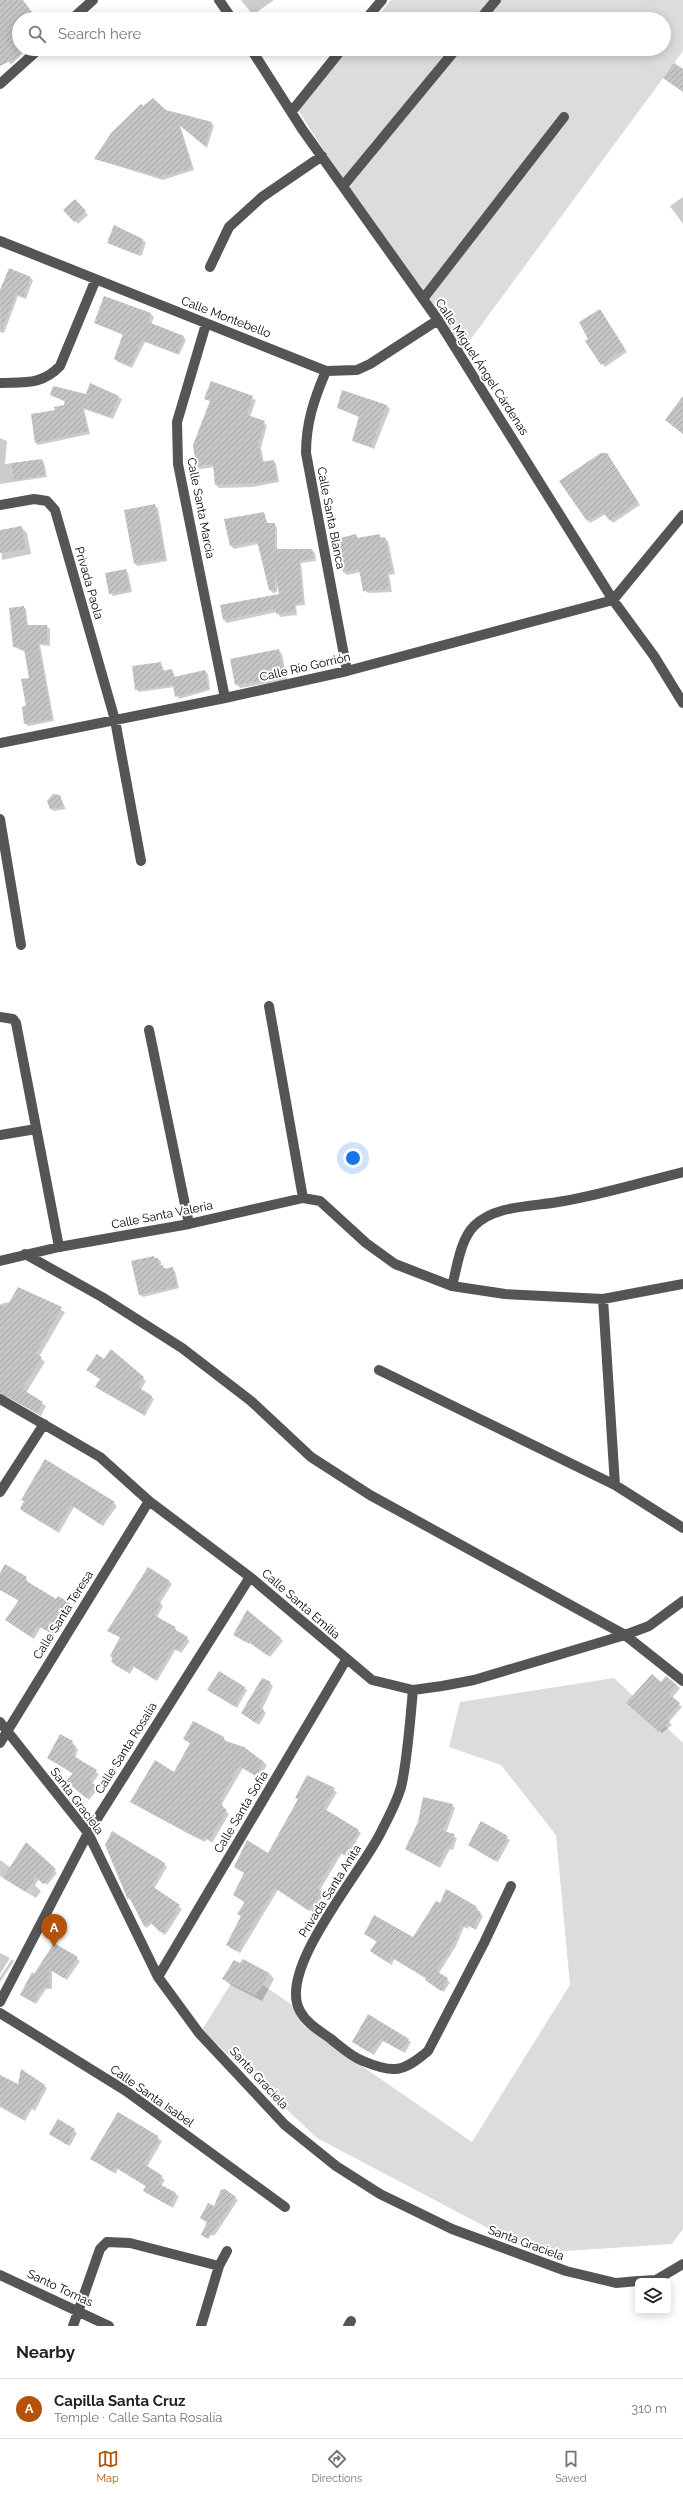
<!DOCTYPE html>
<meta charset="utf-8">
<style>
body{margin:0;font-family:Raleway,sans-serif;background:#f6f6f6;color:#222}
.controls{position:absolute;right:12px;bottom:12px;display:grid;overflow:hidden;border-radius:6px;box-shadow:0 2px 10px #0003}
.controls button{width:36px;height:36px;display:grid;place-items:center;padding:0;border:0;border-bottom:1px solid #e0e0e0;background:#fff;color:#222;font:20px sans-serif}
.you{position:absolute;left:353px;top:1158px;width:14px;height:14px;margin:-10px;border:3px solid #fff;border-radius:50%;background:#1a73e8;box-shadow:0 0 0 6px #1a73e833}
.badge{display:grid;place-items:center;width:26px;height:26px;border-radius:50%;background:#b45309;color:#fff;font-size:13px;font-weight:700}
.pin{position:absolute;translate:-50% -33px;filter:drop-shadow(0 1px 2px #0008)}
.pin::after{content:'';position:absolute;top:21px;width:14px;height:12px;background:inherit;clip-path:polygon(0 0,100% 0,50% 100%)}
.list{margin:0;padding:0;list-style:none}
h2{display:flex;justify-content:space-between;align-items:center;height:52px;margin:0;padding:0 16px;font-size:17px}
h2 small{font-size:13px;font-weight:400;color:#767676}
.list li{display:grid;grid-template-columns:26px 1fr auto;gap:12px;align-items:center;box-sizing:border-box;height:60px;padding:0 16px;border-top:1px solid #e0e0e0}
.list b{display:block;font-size:15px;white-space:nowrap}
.list p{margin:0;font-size:13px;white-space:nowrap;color:#767676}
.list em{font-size:13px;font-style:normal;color:#767676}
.icon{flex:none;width:22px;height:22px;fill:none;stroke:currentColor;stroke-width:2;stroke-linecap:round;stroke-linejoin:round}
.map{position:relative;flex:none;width:683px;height:2326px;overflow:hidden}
.search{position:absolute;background:#fff;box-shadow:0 2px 10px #0003;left:12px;right:12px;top:12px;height:44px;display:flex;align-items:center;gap:10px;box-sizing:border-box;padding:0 14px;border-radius:22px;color:#767676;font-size:15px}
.sheet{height:112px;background:#fff}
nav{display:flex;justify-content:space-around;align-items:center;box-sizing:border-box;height:56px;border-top:1px solid #e0e0e0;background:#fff;font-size:11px;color:#767676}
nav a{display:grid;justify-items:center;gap:2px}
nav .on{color:#b45309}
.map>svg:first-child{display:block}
.green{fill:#dcdcdc}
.shadow{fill:#0003}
.building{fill:url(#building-hatch)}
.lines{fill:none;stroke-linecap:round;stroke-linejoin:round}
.minor{stroke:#555;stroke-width:10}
.labels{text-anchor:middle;stroke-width:4;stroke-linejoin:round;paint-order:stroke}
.street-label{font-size:12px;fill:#000;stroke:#fff}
</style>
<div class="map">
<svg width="683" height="2326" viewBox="0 0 683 2326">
<defs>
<pattern id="building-hatch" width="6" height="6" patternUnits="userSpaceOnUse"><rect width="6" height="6" fill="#c4c4c4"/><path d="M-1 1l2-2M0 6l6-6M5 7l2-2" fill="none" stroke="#a7a7a7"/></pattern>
</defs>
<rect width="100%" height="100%" fill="#fff"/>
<path class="green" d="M391,0H683V51L457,358L298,110L349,49H664V19H375Z
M614,1678L683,1743V2229L672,2244L535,2253L317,2138L202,2030L240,1969L292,2005L304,2026L472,2142L570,1985L556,1835L501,1765L449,1747L460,1702Z"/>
<path class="shadow" d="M0,0L27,6L36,18L19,19V49H27L11,65L0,51Z
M241,0H274L253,15Z
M143,107L211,123L214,126L207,148L180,125L194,170L163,180L95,159Z
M683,197V224L670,206Z
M75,201L88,215L78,224L65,210Z
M114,226L146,242L142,255L140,256L108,243Z
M30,278L33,280L26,299L18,296L4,333L0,332V289Z
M105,298L151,314L154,317L151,325L183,337L186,340L179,355L145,342L132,368L118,362L115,359L123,335L95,323Z
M600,310L627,352L605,367L587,341Z
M211,383L256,400L250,417L267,425L261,448L264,463L273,461L276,464L279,482L253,487L219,488L216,485L215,467L200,469L197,466L194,445L211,402L206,398Z
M91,384L122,399L113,419L84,409L90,434L38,445L36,443L56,411L65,406L66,402L51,395H86Z
M387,406L390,409L374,449L354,441L359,417L338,408Z
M0,438L7,441L5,464L42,460L44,463L47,477L0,484Z
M607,454L640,505L613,523L606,514L590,523L560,481Z
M155,506L158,508L167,561L138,566L135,564Z
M263,513L268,524H274L277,527V550H312L315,553L316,561L301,563L305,605L296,606L297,615L280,617L277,612L227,623L224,620L280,595L278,584L277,592L273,593L270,590L259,544L234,549L231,546Z
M21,527L27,533L31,554L2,560L0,531Z
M356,535L359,539L379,536L388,541L395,574L389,575L392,592L368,593L364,590L361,572L347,575L343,572Z
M126,570L128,573L132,592L113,596L110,593Z
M23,607L26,609L28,626H47L50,629V646L40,645L54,721L28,726L25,723L30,679L26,652L14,647Z
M278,650L282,654L287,680L240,688L236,684Z
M161,663L164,671L172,670L175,677L205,671L208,674L210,690L179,699L174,687L139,692L136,689Z
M59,796L66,809L53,811L51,809Z
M154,1257L161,1261V1267L175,1271L179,1288L143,1297L140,1295L132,1262Z
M19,1288L65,1312L39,1357L45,1362L26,1393L46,1406L41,1416L8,1397H0V1307L3,1303L11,1302Z
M111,1351L146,1381L141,1390L154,1399L145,1416L96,1387L101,1379L104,1360Z
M25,1502L114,1503L117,1506L103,1526L74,1507L59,1533L24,1512L21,1509Z
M0,1575L26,1578L28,1583L56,1600L72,1607L54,1635L41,1627L34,1639L9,1622L19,1601L0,1590Z
M170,1582L172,1584L160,1603L163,1606L157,1617L175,1627L177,1632L190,1641L181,1653L176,1649L157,1681L134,1667L130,1674L115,1663L111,1656L121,1638L108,1631Z
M235,1635L280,1638L283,1641L270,1657L250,1642L249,1644Z
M219,1672L247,1690L237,1708L208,1690Z
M666,1677L680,1688L672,1698L682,1707L669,1722L672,1725L662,1733L631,1706L661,1684Z
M270,1683L273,1686L262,1710L266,1713L259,1725L242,1713Z
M193,1722L224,1738L226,1742L243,1748L267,1765L259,1778L243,1768L223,1802L222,1807L229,1814L212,1843L207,1839L205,1842L197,1838L131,1802L175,1773L191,1744L184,1739Z
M72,1742L78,1750L75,1758L99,1774L92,1784L98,1789L89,1800L70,1784L73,1774L48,1758Z
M307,1777L337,1792L326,1811L361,1833L347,1857L342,1853L320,1890L324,1894L313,1912L278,1890L240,1953L230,1947L242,1917L239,1914L245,1903L234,1895L245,1873L235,1866L268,1854L299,1800L297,1798Z
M452,1805L455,1808L446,1833L457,1838L453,1850L450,1849L440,1868L406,1849Z
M481,1823L510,1840L498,1862L469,1845Z
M26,1844L57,1873L47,1885L39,1879L35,1885L41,1891L36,1898L0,1876V1860L11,1868Z
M106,1845L164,1864L167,1867L154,1889L182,1909L166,1934L164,1935L152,1923L147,1928L144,1926L132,1901L129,1899Z
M447,1890L476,1907L478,1909L477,1911L483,1916L476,1930L469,1926L468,1929L464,1927L456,1946L439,1973L450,1982L444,1992L429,1982L427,1979L394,1959L392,1965L374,1954L371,1951L377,1942L365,1934L413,1938L440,1904Z
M55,1944L80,1961L67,1980L52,1971V1989H46L36,2004L21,1995Z
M0,1953L10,1958L0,1974Z
M12,1959L14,1961L0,1982V1977Z
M243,1960L269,1973L274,1979L262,2001L229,1984L224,1979Z
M368,2016L411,2042L405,2053L383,2041L374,2055L356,2044Z
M0,2076L18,2085L44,2086L47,2088L35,2111L32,2109L25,2121L0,2107Z
M118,2114L162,2141L147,2167L165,2180L161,2186L179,2196L173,2208L147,2193V2187L118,2169L116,2174L92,2159Z
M58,2121L77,2133L70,2146L50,2134Z
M224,2190L238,2200L215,2235H206L208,2223L201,2218L215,2208Z"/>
<path class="building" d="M0,0H23L34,15L29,19H19V57L0,66Z
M674,63L683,69V92L663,78Z
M153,98L166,110L212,122L205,146L179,125L192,168L160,177L94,159L111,133L141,104L143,106Z
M75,199L86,211L74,222L63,210Z
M114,225L143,239L139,252L136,254L107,243Z
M9,268L31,277L23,297L16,294L1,331L0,290Z
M104,296L151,313L148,322L184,336L177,353L142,340L130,366L114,359L123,334L94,323Z
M600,309L625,349L601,365L585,341L588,339L579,322Z
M211,381L253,396L247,415L265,421L258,445L262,462L274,460L277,480L250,484L249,483L215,485L213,464L196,466L193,445L210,401L204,399Z
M90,383L119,396L110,417L82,407L88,431L35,443L31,414L55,410L54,407L64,405L65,401L50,395L53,386L86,394Z
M342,390L387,405L371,447L352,441L359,416L337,408Z
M683,396V434L665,420Z
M601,453H607L638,502L610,521L603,512L587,521L559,481Z
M42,459L45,475L14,480L11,463Z
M155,504L165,558L134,564L124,510Z
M264,512L267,523H275V549H312L313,558L299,561L303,602L294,604L295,612L276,614V609L223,620L220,605L279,594L275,569V590H269L257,541L230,546L224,519Z
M22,526L26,549L0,553V530Z
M356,534L357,538L380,534V538L385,537L392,571L387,572L389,589L363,591L359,569L343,572L336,539Z
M126,569L130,590L109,594L105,573Z
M24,606L27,625H47V644L38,643L52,719L24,724L22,707L26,706L21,679L29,678L24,649L20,650L19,646L13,647L9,608Z
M279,649L284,677L235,685L230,659Z
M161,662L162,671L172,669L174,677L205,670L208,688L175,697L173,685L135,690L132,666Z
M53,794L60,795L64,806L50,809L47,801Z
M154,1256V1258H158L160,1266L163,1265L164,1269L173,1267L177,1286L139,1295L131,1261Z
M18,1287L62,1307L38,1349L35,1354L42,1357L22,1389L43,1402L37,1413L0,1393V1304L6,1308Z
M111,1349L144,1377L138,1387L152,1396L143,1414L95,1387L100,1379L86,1370L97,1354L104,1359Z
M45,1459L115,1502L100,1524L71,1505L56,1530L20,1509L24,1501L21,1500Z
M5,1564L27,1577L25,1580L56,1599L58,1596L71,1604L51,1633L38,1626L31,1637L5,1620L19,1600L0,1590V1573Z
M148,1567L170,1581L157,1601L161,1603L154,1615L175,1627L174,1629L188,1637L178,1651L173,1648L154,1679L132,1665L127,1672L115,1665L111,1661L113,1658L110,1656L120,1637L107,1631Z
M247,1610L281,1638L267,1655L247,1641L246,1642L233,1635Z
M219,1671L245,1687L234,1706L207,1690Z
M652,1674L661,1682L666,1676L677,1685L669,1694L680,1703L667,1719L670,1721L659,1732L626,1703Z
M262,1678L271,1682L259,1707L264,1710L256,1723L241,1713Z
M193,1721L224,1737L223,1740L244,1747L264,1762L256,1776L239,1766L220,1799L222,1800L220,1804L227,1810L209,1840L203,1837L202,1839L193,1836L130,1802L155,1760L174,1772L190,1743L183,1739Z
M60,1734L73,1741L71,1744L76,1746L72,1755L97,1770L90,1781L96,1786L86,1798L66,1781L73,1773L47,1758Z
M307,1775L335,1788L323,1808L359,1830L344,1855L339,1851L317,1888L322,1891L309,1911L275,1888L236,1951L226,1945L241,1916L237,1914L245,1902L233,1895L244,1873L234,1867L247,1840L268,1853L298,1799L295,1798Z
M423,1797L453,1804L443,1831L455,1834L450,1848L447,1847L437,1866L405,1849L418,1822Z
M481,1821L508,1836L495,1861L468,1845Z
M112,1831L165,1863L152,1886L180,1905L163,1932H160L149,1921L144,1926L129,1897L128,1900L105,1845Z
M26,1842L56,1869L43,1884L36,1877L26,1892L3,1878Z
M446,1889L476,1906L474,1909L481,1912L473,1928L466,1924L465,1927L461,1925L454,1943L436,1971L448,1978L441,1991L425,1980L426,1978L391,1957L389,1963L370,1951L377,1941L364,1934L374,1915L413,1937L436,1901L440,1903Z
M54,1943L78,1957L64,1978L49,1969V1987H44L33,2002L20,1995L32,1972L34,1974Z
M243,1959L269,1973L256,1996L222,1979L234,1960L240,1963Z
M368,2014L409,2039L402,2051L380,2039L371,2053L352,2042Z
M21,2069L45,2085L32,2109L29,2107L23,2119L0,2105V2075L18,2084Z
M118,2112L158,2136V2141L144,2164L163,2176L158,2183L176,2193L170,2206L143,2191L146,2186L115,2167L113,2172L90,2159Z
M58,2119L75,2129L67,2145L49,2134Z
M225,2189L236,2197L208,2239L201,2235L207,2222L200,2218L208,2203L214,2206L221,2190Z"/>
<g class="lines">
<path class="minor" d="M219,0L232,19
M72,19L93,0
M366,19L382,0
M480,19L496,0
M251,49L302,129L438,320L613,600L654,656L683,703
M0,84L39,49
M292,111L342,49
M343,186L456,49
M0,241L326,371L357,370L370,364L438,320
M210,267L229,227L262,197L322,156
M423,299L564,117
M206,324L177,422L178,464L225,698
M326,371C314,399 306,423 306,453L347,671
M0,383C25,382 42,385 60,366L96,279
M0,505L34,499L47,501L55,510L115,720L141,861
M0,743L225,698L347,671L613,600L683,515
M0,819L21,945
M269,1006L303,1198
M0,1017L13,1019L16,1023L59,1247
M149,1030L189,1224
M0,1135L36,1129
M25,1254L102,1297L182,1348L251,1401L311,1457L370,1495L625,1635L683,1681
M0,1261L59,1247L189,1224L303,1198L320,1201L366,1243L395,1264L452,1286L505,1294L603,1299L683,1284
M452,1286C457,1268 460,1240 474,1226C496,1204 535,1207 564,1201C604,1194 643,1182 683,1172
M603,1299L615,1485
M379,1370L615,1485L683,1528
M0,1399L100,1457L149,1501L250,1577L372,1680L413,1690L442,1686L474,1680L625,1635L649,1626L683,1601
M0,1492L44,1424
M413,1690C410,1721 408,1753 402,1783C399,1798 389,1816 382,1830C364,1870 276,1969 300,2011C307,2024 320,2031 331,2039C341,2047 352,2057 363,2061C394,2074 403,2072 428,2051L484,1943L511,1886
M0,1722L88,1833L158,1977L199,2033L285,2125L336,2166L380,2194L452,2229L566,2271L616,2283L638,2281
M0,1743L149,1501
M158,1977L346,1660
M0,2002L88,1833L250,1577
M0,2013L126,2091L285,2207
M0,2275L109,2326
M640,2281L656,2280L683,2264
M73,2326L100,2249L107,2242L130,2243L219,2266
M201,2326L219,2266L227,2251
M348,2326L351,2321"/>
</g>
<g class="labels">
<g class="street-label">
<text transform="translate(226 317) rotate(21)" y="4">Calle Montebello</text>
<text transform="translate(482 367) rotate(57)" y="4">Calle Miguel Ángel Cárdenas</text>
<text transform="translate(201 508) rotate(79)" y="4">Calle Santa Marcia</text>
<text transform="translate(331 518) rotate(79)" y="4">Calle Santa Blanca</text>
<text transform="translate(89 583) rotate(74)" y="4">Privada Paola</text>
<text transform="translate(305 667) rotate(-13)" y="4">Calle Río Gorrión</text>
<text transform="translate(162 1215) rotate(-11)" y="4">Calle Santa Valeria</text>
<text transform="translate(301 1604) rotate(41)" y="4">Calle Santa Emilia</text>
<text transform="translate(63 1615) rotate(-58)" y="4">Calle Santa Teresa</text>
<text transform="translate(126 1748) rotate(-58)" y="4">Calle Santa Rosalía</text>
<text transform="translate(77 1801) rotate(53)" y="4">Santa Graciela</text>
<text transform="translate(241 1812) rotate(-59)" y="4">Calle Santa Sofía</text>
<text transform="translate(330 1891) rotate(-58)" y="4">Privada Santa Anita</text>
<text transform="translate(259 2078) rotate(47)" y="4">Santa Graciela</text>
<text transform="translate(152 2096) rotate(35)" y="4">Calle Santa Isabel</text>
<text transform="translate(526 2243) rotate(20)" y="4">Santa Graciela</text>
<text transform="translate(60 2288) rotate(25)" y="4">Santo Tomas</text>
</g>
</g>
</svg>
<div class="controls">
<button><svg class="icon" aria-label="layers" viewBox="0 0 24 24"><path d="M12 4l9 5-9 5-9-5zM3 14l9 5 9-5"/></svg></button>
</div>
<div class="you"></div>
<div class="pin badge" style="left:54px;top:1947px">A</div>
<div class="search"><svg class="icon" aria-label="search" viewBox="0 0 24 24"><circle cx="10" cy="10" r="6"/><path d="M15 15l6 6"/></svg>Search here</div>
</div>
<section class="sheet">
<h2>Nearby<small></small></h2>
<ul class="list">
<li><span class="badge">A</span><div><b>Capilla Santa Cruz</b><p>Temple · Calle Santa Rosalía</p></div><em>310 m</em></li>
</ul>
</section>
<nav>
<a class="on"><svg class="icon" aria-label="map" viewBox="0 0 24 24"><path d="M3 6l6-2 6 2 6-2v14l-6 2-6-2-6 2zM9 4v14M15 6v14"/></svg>Map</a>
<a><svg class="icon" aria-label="directions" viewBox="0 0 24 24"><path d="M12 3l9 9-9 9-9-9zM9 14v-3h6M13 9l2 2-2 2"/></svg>Directions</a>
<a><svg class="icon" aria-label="saved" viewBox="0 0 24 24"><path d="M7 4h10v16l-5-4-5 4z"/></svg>Saved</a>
</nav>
